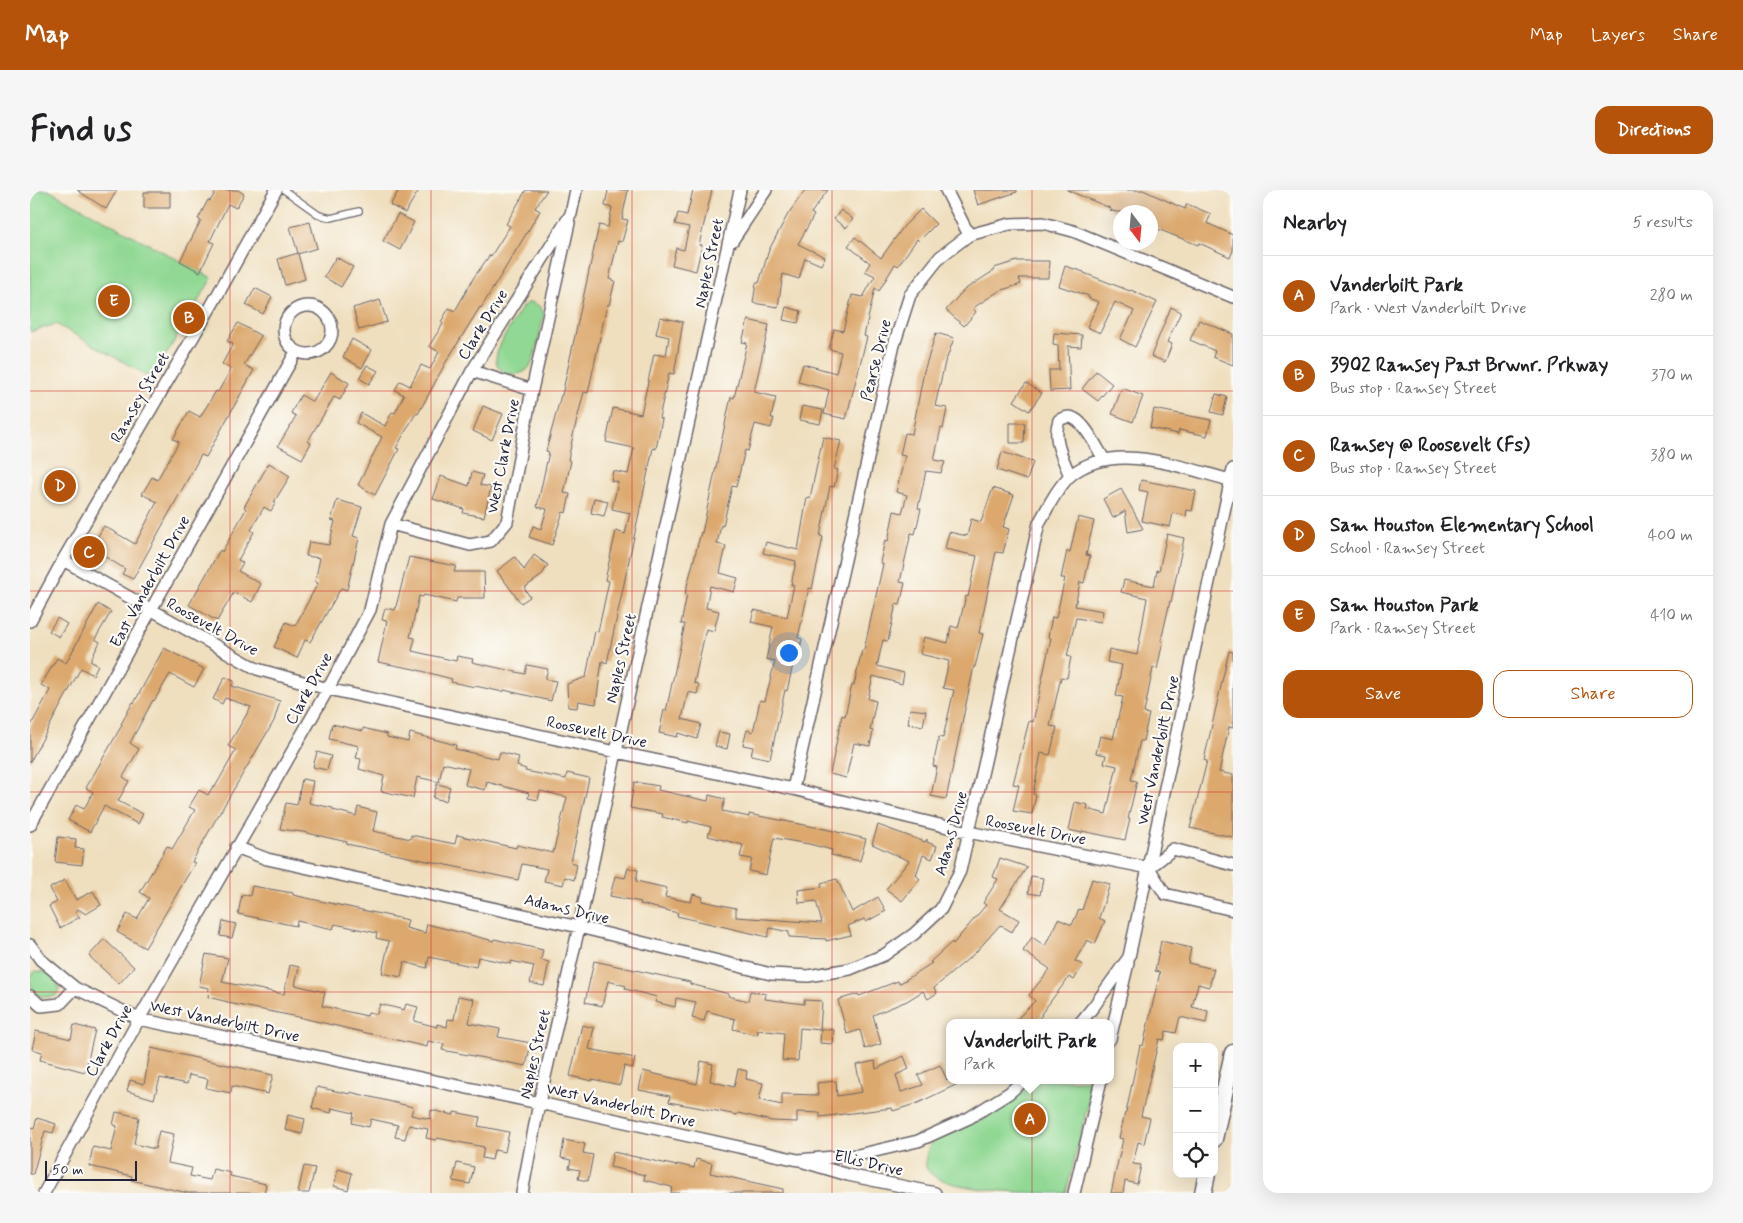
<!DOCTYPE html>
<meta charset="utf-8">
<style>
body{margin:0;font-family:Mynerve,sans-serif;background:#f6f6f6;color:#202124}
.controls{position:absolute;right:15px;bottom:15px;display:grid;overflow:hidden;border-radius:10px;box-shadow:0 5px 20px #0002}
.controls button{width:45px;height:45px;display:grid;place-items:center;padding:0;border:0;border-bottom:1px solid #e0e0e0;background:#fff;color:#202124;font:25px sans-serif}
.compass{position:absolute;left:1083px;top:15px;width:45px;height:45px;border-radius:50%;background:#fff;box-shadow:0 5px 20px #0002;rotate:164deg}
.scale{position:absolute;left:15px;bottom:12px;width:92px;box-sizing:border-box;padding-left:5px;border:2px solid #22223b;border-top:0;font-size:14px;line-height:18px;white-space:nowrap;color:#22223b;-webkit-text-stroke:4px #fdfcf7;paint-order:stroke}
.you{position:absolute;left:758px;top:462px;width:18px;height:18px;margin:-12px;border:4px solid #fff;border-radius:50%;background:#1a73e8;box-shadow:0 0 0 8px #1a73e833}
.badge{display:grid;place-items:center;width:32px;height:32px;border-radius:50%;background:#b45309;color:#fff;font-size:16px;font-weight:700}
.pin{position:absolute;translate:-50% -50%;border:2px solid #fff;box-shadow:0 1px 5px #0006}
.popup{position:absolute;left:916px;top:829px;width:168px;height:65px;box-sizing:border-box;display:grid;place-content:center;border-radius:10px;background:#fff;filter:drop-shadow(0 1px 4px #0005);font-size:16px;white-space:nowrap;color:#757577}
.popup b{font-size:19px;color:#202124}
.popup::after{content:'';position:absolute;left:50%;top:100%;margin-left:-10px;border:10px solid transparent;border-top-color:#fff}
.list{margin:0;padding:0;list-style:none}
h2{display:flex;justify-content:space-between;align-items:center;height:65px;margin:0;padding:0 20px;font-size:21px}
h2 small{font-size:16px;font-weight:400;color:#757577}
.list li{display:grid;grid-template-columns:32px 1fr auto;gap:15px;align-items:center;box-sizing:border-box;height:80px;padding:0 20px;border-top:1px solid #e0e0e0}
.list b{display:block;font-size:19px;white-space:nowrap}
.list p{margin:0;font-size:16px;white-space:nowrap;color:#757577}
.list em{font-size:16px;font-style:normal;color:#757577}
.actions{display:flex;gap:10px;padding:15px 20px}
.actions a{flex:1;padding:11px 0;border:1px solid #b45309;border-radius:15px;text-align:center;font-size:18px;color:#b45309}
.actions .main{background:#b45309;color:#fff}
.icon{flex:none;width:28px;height:28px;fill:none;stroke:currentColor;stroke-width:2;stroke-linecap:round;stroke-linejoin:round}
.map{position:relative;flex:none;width:1203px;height:1003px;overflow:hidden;border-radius:15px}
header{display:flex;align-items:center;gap:30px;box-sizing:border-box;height:70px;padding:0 25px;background:#b45309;color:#fff}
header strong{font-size:24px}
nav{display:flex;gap:28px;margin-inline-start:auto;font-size:18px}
.intro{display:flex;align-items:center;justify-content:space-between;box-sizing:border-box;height:120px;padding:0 30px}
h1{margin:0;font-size:35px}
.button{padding:12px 22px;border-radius:15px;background:#b45309;color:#fff;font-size:18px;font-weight:700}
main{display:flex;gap:30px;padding:0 30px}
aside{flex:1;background:#fff;border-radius:15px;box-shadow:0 5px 20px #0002}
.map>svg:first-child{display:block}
.green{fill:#90d893;stroke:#597d67}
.building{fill:#dca86d}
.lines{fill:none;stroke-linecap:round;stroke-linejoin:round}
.lane-casing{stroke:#6a6469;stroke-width:8}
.street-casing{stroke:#6a6469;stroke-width:14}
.secondary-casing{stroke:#6a6469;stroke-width:19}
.lane{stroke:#fff;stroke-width:5.5}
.street{stroke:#fff;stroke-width:11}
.secondary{stroke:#fff;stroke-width:16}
.grid{fill:none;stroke:#d62828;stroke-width:1;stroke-opacity:0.55}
.labels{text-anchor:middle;stroke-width:4.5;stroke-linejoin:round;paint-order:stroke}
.street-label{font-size:16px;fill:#22223b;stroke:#fdfcf7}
</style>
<header>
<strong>Map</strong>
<nav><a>Map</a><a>Layers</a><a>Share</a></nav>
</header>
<div class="intro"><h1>Find us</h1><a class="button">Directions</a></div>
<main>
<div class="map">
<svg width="1203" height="1003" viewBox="0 0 1203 1003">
<rect width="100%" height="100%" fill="#fdfcf7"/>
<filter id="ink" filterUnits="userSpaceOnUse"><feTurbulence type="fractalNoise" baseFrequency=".02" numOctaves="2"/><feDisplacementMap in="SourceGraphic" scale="10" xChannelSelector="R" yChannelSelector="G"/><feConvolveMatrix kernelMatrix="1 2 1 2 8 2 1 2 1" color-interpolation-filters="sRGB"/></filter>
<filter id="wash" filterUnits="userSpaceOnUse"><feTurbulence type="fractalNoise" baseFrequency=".0096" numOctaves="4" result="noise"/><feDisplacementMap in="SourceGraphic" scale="20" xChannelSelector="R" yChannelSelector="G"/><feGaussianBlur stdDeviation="1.12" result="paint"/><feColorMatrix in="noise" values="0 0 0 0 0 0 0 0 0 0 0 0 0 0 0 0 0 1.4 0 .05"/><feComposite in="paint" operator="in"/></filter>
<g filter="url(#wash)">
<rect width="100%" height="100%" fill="#efdfbf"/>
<path class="green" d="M0,0H18L182,88L122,188L26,134L0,142Z
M500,112C508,114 511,117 514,124C511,137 506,167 500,176C492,190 465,185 466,168C468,153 485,130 493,116Z
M5,781L17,782L27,790L29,800L26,806C9,809 1,805 0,787Z
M1006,890H1060L1061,901L1036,1003C1009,1003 905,1003 896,977C894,967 898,959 902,951C939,934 975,916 1006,890Z"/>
<g id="blocks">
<path class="building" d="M47,0H87L76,19Z
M187,0H208L214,4L206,18L198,14L180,51L184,53L170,82L150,71L171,30L168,29L178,10L180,11Z
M369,0H389L375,23L360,15Z
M496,0H517L505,18L510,21L451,118L450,117L416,172L388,224L386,223L366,258L369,259L345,305L328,295L352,247L326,233L331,223L355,236L362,222L365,223L374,205L365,200L370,191L380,196L391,175L400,179L409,162L399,156L413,134L411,132L419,118L425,121L444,87L460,65L461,66L480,36L476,34Z
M578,0H598L592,29L598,30L592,52L588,51L579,89L585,91L579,115H577L558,203L554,202L544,241L538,270L541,271L534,303L540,304L536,323L533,322L522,355L499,347L503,336L511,339L517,319L507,317L519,262L516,261L531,205H532L569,35L578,37L582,18L575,16Z
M663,0H682L669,55H672L666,81L642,75L646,58L654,60L659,37L645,34L648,23L657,25Z
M775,0H798L781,23L784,25L768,54L795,67L791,75L775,68L769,89L753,84L748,117L723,113L726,93H729L739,60L758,24Z
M943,0H987V2L948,15Z
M1037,0H1113L1155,19L1157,14L1181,24L1177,33L1203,45V61L1200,67L1169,53L1168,55L1120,36V22H1086L1080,20V18Z
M114,2H140V18H114Z
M891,19L906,34L889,51L887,49L868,76L865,74L849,101L845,98L834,146L837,147L816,229L794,224L799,200L768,192L773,174L806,183L811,162L799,159L804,139L813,141L822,105L833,107L845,86L835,81L840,73L818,56L825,47L851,68L874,36Z
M811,20L823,29L816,38L804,29Z
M368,24L384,32L370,60L353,51Z
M280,32L287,58L268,64L275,89L255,95L248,69L268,63L260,37Z
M306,67L323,77L311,97L294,87Z
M987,71H1019L1018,88H989L991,94L969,101L943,118L946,122L934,136L916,120L934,100L965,80L964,78Z
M1035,76L1054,82V83L1100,101L1101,100L1127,112L1105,157L1090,149L1104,121L1085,112L1070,143L1057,137L1069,112L1058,108L1059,106L1029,96Z
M225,98L242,107L233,124L216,115Z
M350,110L357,132L329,140L323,118Z
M756,117L771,121L768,133L753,130Z
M1141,117L1151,122L1137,152L1142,154L1135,172L1121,166Z
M630,127L653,132L644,184L639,183L629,228L632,229L626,259L623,258L577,473L572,471L566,514L548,511L547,518L538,517L537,494L556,487L565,441L568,442L579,391L575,390L586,341L595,344L600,323L582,319L588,292L581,291L583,281L598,284L604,258L576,252L583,218L611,224L624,164L636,166L639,147L626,144Z
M718,130L739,135L724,202L746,207L741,228H744L741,238L725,234L718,261L715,260L706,297L702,296L693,336L691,335L687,354L696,356L690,383L708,388L704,402L680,396L676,418L689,421L684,441L676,439L664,493L669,494L667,504L658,502L652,529L671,534L667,549L648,543L647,547L629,543L634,520L636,521L655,434H651L657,404H655L671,342L672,343L698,220L701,207L704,208L717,153L712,152Z
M1169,130L1203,144V175L1183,167L1185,161L1160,150Z
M208,133L231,146L214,175L224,180L176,267L171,265L103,389L92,384L95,379L61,358L74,336L105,354L127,312L112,304L122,287L127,290L149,252L143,249L159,221L170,227L186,201L188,202L201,179L192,174L203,154L197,151Z
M906,143L924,148L917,168H916L905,216L917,218L913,239L911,238L904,270L915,272L911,283L896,281L888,318L891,319L885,344L881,343L870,392L875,393L870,415L866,414L858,451L853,450L847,476L874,483L872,494L843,486L838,509L846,511L840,540L843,541L840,556L824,553L816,588L800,584L812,525L815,526L822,495H824L832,460H834L853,374L850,373L855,350L858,351L864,321L872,323L877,305L866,302L875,266L870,265L875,243L882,244L894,181Z
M1024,143L1052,145L1051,157L1038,156L1040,200L1020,201L1019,180H1029L1028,155L1023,154Z
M322,149L342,160L332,178L313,167Z
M337,175L348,181L339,194L329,188Z
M1066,181L1082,194L1068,211L1052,199Z
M301,182L319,193L310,210L304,207L278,251L281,253L272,269L248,256L266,226L261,223L271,205L283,212Z
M996,193L1012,203L999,221L984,211Z
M1092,198L1113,206L1103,232L1082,224Z
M1186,204L1197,207L1193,225L1181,222Z
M453,216L473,224L462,250L443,241Z
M772,216L793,220L790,234L769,230Z
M1124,219L1181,230L1177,246L1149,240L1148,244L1120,238Z
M980,233H995L994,253H980Z
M793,247L811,251L804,279L808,280L804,297L800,296L790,346L793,347L789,367L782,399L779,398L768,448L772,449L768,467L765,466L757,501L755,500L740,569L721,565L723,557L713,555L717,540L723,542L730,510L735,511L745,471L736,469L743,437L721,432L724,420L757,427L764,395H761L766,371L733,363L736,352L768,360L777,307L780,308Z
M972,262L1003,272L997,290L967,280Z
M239,273L260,286L244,312H246L241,321L234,317L221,340L224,342L208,370L213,373L208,381L231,394L222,412L204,402L187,431L159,415L190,360L192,362L216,319L214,317Z
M442,282L453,285L450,295L461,297L454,327L433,323L434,319L403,309L411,286L439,296Z
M1111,290L1166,301L1162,321L1157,320L1156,326L1143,323L1140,337L1112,331L1118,302L1109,300Z
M963,298L984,305L973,337L979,339L973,363L966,362L949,443L953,444L945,477L944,476L916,609L901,606L907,577L903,576L909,547L913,548L924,500L913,498L919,471L890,464L894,447L918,453L921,436L928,438L936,406L938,407L947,366L915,359L919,342L937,346L941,329L951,332Z
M1091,299L1105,324L1113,339L1098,342L1095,321L1083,328L1073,309Z
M564,308L578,311L574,326L561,323Z
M307,310L332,317L323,346L329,348L317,400L311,398L280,452L275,450L267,468L244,457L256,432L265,436L288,393L285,392L290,368L276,366L279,352L299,355L305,331L301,330Z
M1048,327L1064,331L1056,365L1060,366L1054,393L1050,392L1045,416L1073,421L1071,432L1046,428L1037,466L1041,467L1037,488L1031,487L1020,536L1027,537L1020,565L1011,563L1003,604L1006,605L1002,624L983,621L989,595L983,594L999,531L1003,532L1021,448L1018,447L1022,427L1026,428L1035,388H1031L1037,361L1040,362Z
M1137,344L1154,348L1141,412L1140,411L1131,451H1133L1127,479L1123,478L1114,523L1119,524L1113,551H1110L1101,590L1107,591L1098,629H1100L1095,650L1052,641V643L1039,640L1045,612L1058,615L1057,619L1076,624L1087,576L1074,573L1076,565L1066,563L1070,546L1083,549L1093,507L1086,506L1092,475L1077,472L1079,459L1107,465L1117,408L1091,402L1094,390L1124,396L1127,380L1129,381Z
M504,365L518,375L511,386L494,398L500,407L491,413L467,381L485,367L494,380Z
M379,367L426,376L424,382H454L455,408H427L426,412L394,405L393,407L389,406L380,447L385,448L382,461L426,471L427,466L443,469L442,472L495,484L497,475L518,479L515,489L526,491L521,511L474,500L473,502L445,496V497L421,492L422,489L384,479L348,472L357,431L352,430L355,418L365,420Z
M68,414L81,422L65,449L70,452L60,471L68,475L63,485L51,478L0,572V537L20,500L11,495L27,468L36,473Z
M27,428L37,434L29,447L19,441Z
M134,458L174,479L164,497L140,484L124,511L123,510L100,553L109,559L93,587L99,591L88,611L113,624L108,634L74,616L60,642L38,630L46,615L54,619L63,602L56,598L92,535L91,534L103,512L104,513Z
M1199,461L1203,462V538L1199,537L1189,582L1203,585V647L1160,638L1177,571L1174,570Z
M195,487L204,491L202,496L250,511L244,531L182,636L162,672L165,673L115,758L87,742L97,724L107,729L119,708L110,702L137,656L142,659L165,620L159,617L169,600L178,605L183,596L185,597L206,560L198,556L221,517L195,508L192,514L183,509Z
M880,519L896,521L893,536L878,533Z
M302,534L333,541V538L357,544V547L378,552L380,543L426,555L425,559L468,569L470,562L489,567L487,576L496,579L495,581L536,589L537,583L559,588L541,672L547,674L544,690L535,687L533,695L514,691L517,679L492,674L488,690L326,656L317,654V652L273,642L250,639L256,613L267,615L272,589L283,591L279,613L303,618V620L326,626L328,617L347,622L343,641L381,649V645L425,654L427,645L486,658L487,655L523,663L537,607L510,601L508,610L498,608L499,603L457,592L455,600L435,595L439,579L413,573L409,592L387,587L383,608L351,601L354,586L329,579L331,569L326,568L329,556L299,549Z
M689,542L700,544L697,559L685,556Z
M287,562L301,566L297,580L283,577Z
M604,592L629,596L628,600L678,611L679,605L695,609L692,621L719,627V624L795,639L836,649L830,671L801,665L802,660L779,654L744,648L736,685L719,681L722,669L710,667L713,655L678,646L681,637L658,631V633L632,627L633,624L600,618Z
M407,594L420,597L416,611L403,608Z
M848,635L895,652L897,649V652L907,656L902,669L893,665L886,685L890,689L872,711L856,699L879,671L842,654Z
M28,647L46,649L45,658L54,659L52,675L25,672Z
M970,668L997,677L970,719L989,730L982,742L970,735L945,763L904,798L907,803L898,809L893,801L877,811L843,825L851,854L835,859L830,840L817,844L808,810L828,804L829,806L868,791L869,794L902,773L900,772L922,752L923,754L956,715L953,713L968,689L963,687Z
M598,678L608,680L606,691L637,698L635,707L661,712L663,704L673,707L672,711L706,718V727L792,733L786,711L769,713L768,700L792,697L791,693L807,689L822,722L848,707L856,721L836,732L834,729L818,736L821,745L796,751V749L759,747V742L740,738L738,747L647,726L648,723L610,714L611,712L580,706L585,686L595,688Z
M1001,686L1013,688L1010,705L998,703Z
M1062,689L1080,694L1069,728L1075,731L1065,754L1057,750L1045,771L1053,775L1044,790L1039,787L1011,824L1012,825L1005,833H983L1005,811L999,805L1020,779L993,761L1002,747L1015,756L1028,729L1042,735L1049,719L1052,720Z
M35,690L46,710L63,701L71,715L56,724L48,719L45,723L50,727L30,738L19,716L27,712L20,698Z
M222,696L263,703V705L378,730L376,738L395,743L397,734L464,751V749L513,760L511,770L519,772L514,796L500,793L504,776L481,771V774L448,767L446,777L399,767L397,778L374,772L371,787L352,783L359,751L346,748L347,743L305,734L303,739L267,731L266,736L208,724L212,704L220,706Z
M193,731L206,734L202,748L190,746Z
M74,749L104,777L89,794L59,766Z
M1131,751L1161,758L1158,773L1184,779L1179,797L1168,794L1162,817L1178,821L1176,833L1150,827L1146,843L1136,841L1134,850L1129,849L1111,926L1120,928L1114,954L1108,952L1103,974L1111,975L1107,994L1095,991L1093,1003H1081L1093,949L1089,948L1095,923H1096L1104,884L1110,855L1113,856L1130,782L1125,781Z
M176,764L198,768L192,792L254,804L260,775L269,777L265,795L295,802L292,816L337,826L338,822L347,824L350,814L374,820L376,814L388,817L384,831L407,837V834L417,837L418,829L424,830L428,806L444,809L439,833L470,839L468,847L501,853L496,876L412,860L414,854L398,851L397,857L268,827L198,813V812L178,807L179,798L169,796Z
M564,771L660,792V794L699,804L698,806L718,811L720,801L736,804L735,809L774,814V810L792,811L790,840L770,838L768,871L752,870L754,843L728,840L727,845L703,839L705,829L677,821L674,831L662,828L666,812L646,808L645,817L625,812L627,807L595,799L596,796L578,791L572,816L555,812Z
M44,835L65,840L55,882L10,870L12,862L2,859L6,841L41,849Z
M552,835L564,838L559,859L605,868L603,878L594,876L590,895L562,889V891L540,886Z
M791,839L804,840L803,854L790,853Z
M121,858L243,885L238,904L202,896L201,903L176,898L178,889L159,885L157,894L130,888L124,909L97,901L100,890L114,894Z
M874,866L879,879L866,885L871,902L893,895L888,885L910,875L917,890H936L888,913L863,921L862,918L790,927V923L767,922V932L742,931L708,923L707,925L666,917L639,912L640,906L609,900L613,881L667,894L671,871L683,874L680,891L704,897L708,879L717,881L716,889L733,893L729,910L752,915V904L788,905L787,893L806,891L807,906L832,902L826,875L845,871L846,879Z
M287,897L320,904V902L383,917L381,925L400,929L401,920L424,925V922L450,927L448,936L479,942L475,962L464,960L462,970L452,968L454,957L407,948L406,950L396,948L398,939L379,935L375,949L365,947L368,935L341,929L339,937L322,933L324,923L302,918L301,923L282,918Z
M86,922L109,927L104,954L125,959L129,941L144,944L138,973L162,978L160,986L180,990L183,979L201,983L200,986L236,994L234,1003H158L101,990L102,986L59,976L63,957L81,961L87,936L83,935Z
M258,925L275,929L272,944L255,940Z
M7,928L26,934L23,943L15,941L3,984H0V937L4,938Z
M534,950L555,954L553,963L563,965L558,991L548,989L550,980L539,978L541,970L531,968Z
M583,962L647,976V974L664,978L666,969L682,973L680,983L753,999V1003H641L642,997L614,990L615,985L580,977Z
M427,973L444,977L440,994L423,991Z
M274,976L285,978L279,1003H268Z
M308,979L322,983L318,1000L304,996Z"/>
</g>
</g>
<g filter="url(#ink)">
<use href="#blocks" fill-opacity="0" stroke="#6a6469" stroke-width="1"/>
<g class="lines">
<defs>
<path id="lane" d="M254,0L289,25L301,28L329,21"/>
<path id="street" d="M916,0L939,45
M702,51L736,0
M254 140a24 24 0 1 1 48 0a24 24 0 1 1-48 0Z
M442,181L502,200
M1040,286C1033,268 1022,250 1029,230C1034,228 1039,225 1045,229C1056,235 1067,258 1074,269
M361,334L440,355L461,351L477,332L502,200L539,33
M33,370L227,479L298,499L586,562L763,599L938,642L1119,678L1135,704L1203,720
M0,431L33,370L183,113L246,0
M763,599L863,158L880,105L910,67L939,45L980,34L1013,33L1043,41L1203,107
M0,635L266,162
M206,657L237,669L549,737L741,784L778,786L820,779L854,765L884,744L911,719L930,681L1009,333C1017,319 1028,296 1041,285C1084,250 1153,278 1200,290
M1119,678L1143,659L1203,675
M0,755L11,770L45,798L109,829L509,913L768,970L828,965L888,951L939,928L979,903L994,890
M0,806L11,816L30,814L45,798
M1050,833L1064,816L1099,767L1203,279
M1080,849L1098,773
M774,972L818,985L905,1003
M14,1003L109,829L298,499L340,420L361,334L442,181L541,24L546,0
M492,1003L509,913L549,737L586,562L710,0
M1044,1003L1071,890"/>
<path id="secondary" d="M1184,949L1203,863
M1173,1003L1177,984"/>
</defs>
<use href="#lane" class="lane-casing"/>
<use href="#street" class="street-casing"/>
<use href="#secondary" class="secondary-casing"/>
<use href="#lane" class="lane"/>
<use href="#street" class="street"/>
<use href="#secondary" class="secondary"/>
</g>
</g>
<path class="grid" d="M200,0V1003M401,0V1003M602,0V1003M802,0V1003M1002,0V1003M0,201H1203M0,401H1203M0,602H1203M0,802H1203"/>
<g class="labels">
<g class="street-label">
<text transform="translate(678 73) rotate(-78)" y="6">Naples Street</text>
<text transform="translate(452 134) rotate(-58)" y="6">Clark Drive</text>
<text transform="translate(845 170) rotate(-76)" y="6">Pearse Drive</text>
<text transform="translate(109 207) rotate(-60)" y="6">Ramsey Street</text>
<text transform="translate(472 266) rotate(-79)" y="6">West Clark Drive</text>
<text transform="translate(119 391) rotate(-61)" y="6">East Vanderbilt Drive</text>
<text transform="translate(183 436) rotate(29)" y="6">Roosevelt Drive</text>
<text transform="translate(590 468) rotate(-77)" y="6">Naples Street</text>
<text transform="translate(278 498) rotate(-61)" y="6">Clark Drive</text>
<text transform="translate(567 541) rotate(12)" y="6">Roosevelt Drive</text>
<text transform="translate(1127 560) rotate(-78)" y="6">West Vanderbilt Drive</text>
<text transform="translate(1006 639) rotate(11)" y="6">Roosevelt Drive</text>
<text transform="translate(920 643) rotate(-75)" y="6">Adams Drive</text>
<text transform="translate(537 718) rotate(13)" y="6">Adams Drive</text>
<text transform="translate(195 830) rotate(12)" y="6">West Vanderbilt Drive</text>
<text transform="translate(78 850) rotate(-61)" y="6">Clark Drive</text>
<text transform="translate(504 864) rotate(-77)" y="6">Naples Street</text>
<text transform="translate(591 914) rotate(13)" y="6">West Vanderbilt Drive</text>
<text transform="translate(839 972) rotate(13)" y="6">Ellis Drive</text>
</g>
</g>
</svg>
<div class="controls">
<button>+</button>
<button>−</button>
<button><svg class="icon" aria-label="locate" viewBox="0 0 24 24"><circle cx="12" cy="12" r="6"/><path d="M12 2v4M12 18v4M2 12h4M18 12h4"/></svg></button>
</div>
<svg class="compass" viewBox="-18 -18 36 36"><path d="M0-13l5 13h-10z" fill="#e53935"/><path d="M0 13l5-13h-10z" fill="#757577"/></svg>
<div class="scale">50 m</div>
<div class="you"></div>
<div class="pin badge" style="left:1000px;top:929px">A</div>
<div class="popup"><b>Vanderbilt Park</b>Park</div>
<div class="pin badge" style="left:159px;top:128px">B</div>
<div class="pin badge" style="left:59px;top:362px">C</div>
<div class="pin badge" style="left:30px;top:296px">D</div>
<div class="pin badge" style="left:84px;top:111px">E</div>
</div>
<aside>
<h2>Nearby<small>5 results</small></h2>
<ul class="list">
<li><span class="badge">A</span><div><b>Vanderbilt Park</b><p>Park · West Vanderbilt Drive</p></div><em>280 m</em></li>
<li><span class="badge">B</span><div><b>3902 Ramsey Past Brwnr. Prkway</b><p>Bus stop · Ramsey Street</p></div><em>370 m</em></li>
<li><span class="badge">C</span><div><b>Ramsey @ Roosevelt (Fs)</b><p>Bus stop · Ramsey Street</p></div><em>380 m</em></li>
<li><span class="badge">D</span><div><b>Sam Houston Elementary School</b><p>School · Ramsey Street</p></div><em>400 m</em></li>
<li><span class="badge">E</span><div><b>Sam Houston Park</b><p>Park · Ramsey Street</p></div><em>410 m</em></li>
</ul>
<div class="actions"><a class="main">Save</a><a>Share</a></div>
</aside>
</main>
